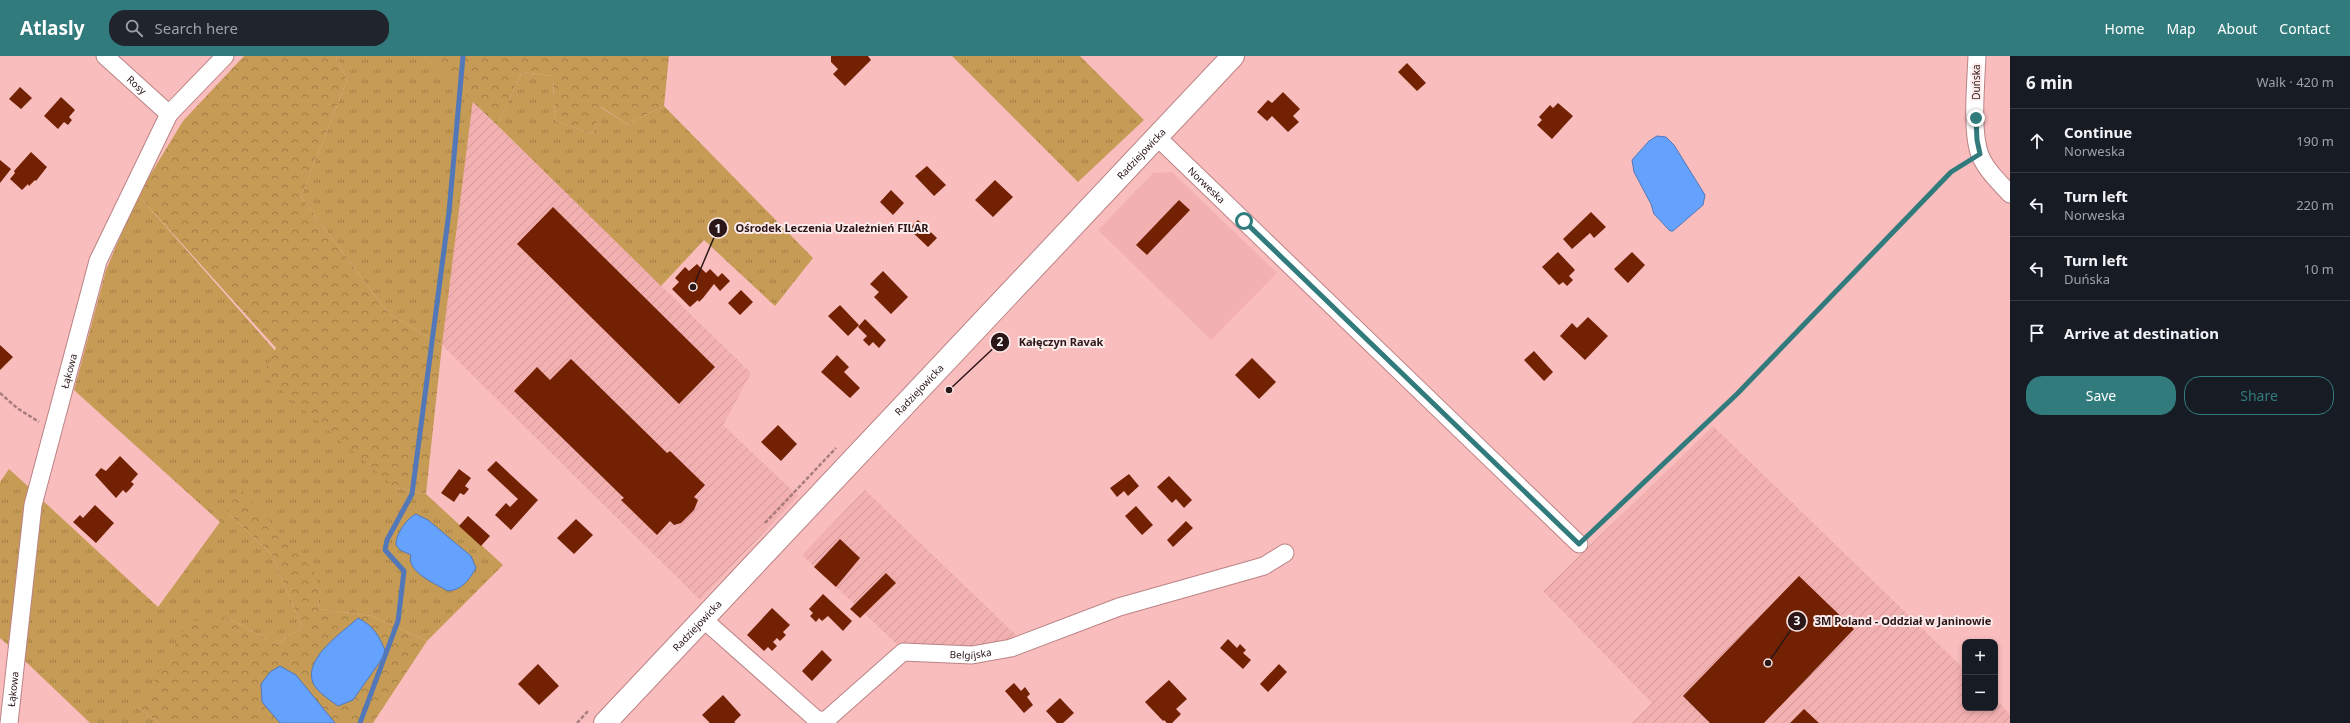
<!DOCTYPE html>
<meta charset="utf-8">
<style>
body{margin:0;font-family:"Noto Sans",sans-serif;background:#20242c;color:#f1f3f6}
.controls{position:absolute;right:12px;bottom:12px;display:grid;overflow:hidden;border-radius:8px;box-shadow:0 2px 6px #0003}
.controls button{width:36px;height:36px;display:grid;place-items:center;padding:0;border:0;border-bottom:1px solid #363941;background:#171b24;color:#f1f3f6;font:20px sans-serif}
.stop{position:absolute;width:12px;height:12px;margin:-9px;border:3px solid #327b7d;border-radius:50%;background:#fff}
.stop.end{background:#327b7d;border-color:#fff;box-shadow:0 1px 4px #0008}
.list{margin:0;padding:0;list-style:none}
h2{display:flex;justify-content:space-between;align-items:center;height:52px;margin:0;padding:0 16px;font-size:17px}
h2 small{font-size:13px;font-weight:400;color:#9ea1a6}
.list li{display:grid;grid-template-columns:26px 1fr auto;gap:12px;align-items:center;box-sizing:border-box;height:64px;padding:0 16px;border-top:1px solid #363941}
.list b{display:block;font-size:15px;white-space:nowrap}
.list p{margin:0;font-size:13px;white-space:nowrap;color:#9ea1a6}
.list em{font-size:13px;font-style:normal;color:#9ea1a6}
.actions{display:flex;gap:8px;padding:12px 16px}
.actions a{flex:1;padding:9px 0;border:1px solid #327b7d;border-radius:16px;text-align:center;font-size:14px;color:#327b7d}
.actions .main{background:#327b7d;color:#fff}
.icon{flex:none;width:22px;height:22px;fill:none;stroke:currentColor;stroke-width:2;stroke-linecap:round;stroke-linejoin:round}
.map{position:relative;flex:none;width:2010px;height:667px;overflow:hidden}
header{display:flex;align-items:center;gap:24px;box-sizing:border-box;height:56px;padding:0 20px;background:#327b7d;color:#fff}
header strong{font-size:19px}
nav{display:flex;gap:22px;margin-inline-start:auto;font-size:14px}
.search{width:280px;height:36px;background:#20242c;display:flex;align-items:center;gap:10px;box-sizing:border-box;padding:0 14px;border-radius:16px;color:#9ea1a6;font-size:15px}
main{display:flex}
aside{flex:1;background:#171b24}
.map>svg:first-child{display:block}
.built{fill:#f3b0b1}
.industrial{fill:url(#industrial-furrows)}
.grass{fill:url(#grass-tufts)}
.forest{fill:url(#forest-crowns)}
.water{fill:#64a2fe;stroke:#5378b9}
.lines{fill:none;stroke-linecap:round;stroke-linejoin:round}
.stream{stroke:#5378b9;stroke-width:5}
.building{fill:#722103}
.minor-casing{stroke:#bb8385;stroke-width:19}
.major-casing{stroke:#bb8385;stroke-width:24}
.path{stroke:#a97c7d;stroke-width:2.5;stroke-dasharray:4 2;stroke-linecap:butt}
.minor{stroke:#fff;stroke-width:17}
.major{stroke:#fff;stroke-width:22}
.route{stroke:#327b7d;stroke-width:5}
.labels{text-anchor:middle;stroke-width:4;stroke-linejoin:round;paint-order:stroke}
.street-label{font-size:10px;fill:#2c1718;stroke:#fdeaea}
.leader{fill:none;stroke:#2c1718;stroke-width:1.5}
.callout-dot{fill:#2c1718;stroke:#fdeaea;stroke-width:1.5}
.mark-label{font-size:12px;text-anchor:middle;font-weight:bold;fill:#fff}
.callout-label{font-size:11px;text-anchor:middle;font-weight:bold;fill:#2c1718;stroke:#fdeaea;stroke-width:4;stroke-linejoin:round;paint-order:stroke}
</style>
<header>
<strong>Atlasly</strong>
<div class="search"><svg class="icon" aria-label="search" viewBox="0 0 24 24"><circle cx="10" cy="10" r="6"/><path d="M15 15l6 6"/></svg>Search here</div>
<nav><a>Home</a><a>Map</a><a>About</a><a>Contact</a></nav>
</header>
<main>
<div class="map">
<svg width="2010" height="667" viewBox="0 0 2010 667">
<defs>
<pattern id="industrial-furrows" width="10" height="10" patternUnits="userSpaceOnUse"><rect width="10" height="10" fill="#f3b0b1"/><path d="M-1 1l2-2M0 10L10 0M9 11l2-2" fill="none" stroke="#d09798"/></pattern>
<pattern id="grass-tufts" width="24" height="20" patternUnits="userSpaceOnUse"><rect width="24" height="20" fill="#c69b55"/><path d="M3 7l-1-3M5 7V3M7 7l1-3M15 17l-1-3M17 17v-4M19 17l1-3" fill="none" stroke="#a17d45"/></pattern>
<pattern id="forest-crowns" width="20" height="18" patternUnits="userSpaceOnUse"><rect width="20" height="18" fill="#c69b55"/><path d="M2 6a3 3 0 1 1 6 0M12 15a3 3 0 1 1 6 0" fill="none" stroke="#a17d45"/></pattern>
</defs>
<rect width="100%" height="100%" fill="#f9bdbe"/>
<path class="built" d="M1172,116L1277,217L1211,284L1098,174L1153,117Z"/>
<path class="industrial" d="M472,45L751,317L723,369L798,440L700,544L442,289Z
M1713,370L1965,614V652H1995V643L2010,658V667H1632L1652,647L1543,535Z
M865,434L1018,581L972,592L899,590L802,499Z"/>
<path class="grass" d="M336,0H425L473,43L442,289L389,258L301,141L347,24Z
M952,0H1080L1144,64L1078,126Z
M522,16L553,20L555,65L593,78L600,51L627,68L664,50L813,202L775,250L704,184L661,230L497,69Z
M138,139L396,432L426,438L503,509L427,585L372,560L319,553L316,519L227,456L272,499L302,571L277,588L225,561L139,652L159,667H90L23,603L40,442L158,551L220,466L74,334L106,214Z
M9,413L31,433L8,589L0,582V426Z"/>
<path class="forest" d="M244,0H336L347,24L301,141L389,258L442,289L426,438L396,432L263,319L276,292L138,139L183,65Z
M425,0H669L664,50L627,68L601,51L593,78L555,65L553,20L522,16L497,69Z
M240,432L317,519L319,553L372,560L427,585L373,667H159L139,652L188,566L225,561L277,588L302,571L272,499L227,456Z"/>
<path class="water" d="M1657,80L1666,81L1674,89L1705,139L1703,149L1673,175H1670L1654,158L1651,148L1634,116L1632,104L1649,85Z
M416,458L428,464L471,500L476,512C469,524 462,534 448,535C436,528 406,516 411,499L400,494L396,489C395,479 407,462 416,458Z
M358,562C374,570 380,581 386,597L353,644L338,650C330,644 317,636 313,627C303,602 343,576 358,562Z
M280,610L296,619L335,667H280L262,646L261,628L270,616Z"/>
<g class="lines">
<path class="stream" d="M360,667L398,565L404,515L385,494L387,484L412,438L449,156L463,0"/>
</g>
<path class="building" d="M831,0H868L871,4L845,30L833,18L838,13L831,6Z
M1407,7L1426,27L1417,35L1398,16Z
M20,31L32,42L21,53L9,43Z
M1283,36L1300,53L1293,60L1299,66L1288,76L1272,60L1267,65L1257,56L1268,44L1272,47Z
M61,41L75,54L69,61L72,64L68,69L64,66L58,73L44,60Z
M1558,47L1573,60L1552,83L1537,69L1542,64L1539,61L1550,49L1553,52Z
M31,96L47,111L36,125L35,124L29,130L28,128L22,134L10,123L15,117L14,115Z
M0,104L11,113L0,127Z
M927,110L946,129L934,140L915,120Z
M995,124L1013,141L993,161L975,144Z
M891,134L904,147L893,159L880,146Z
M1179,144L1190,154L1147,199L1136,189Z
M553,151L715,311L679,348L517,188Z
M1591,156L1606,171L1594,182L1590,177L1572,193L1563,183Z
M918,164L937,182L928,191L909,173Z
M1558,196L1575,214L1569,220L1573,224L1567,230L1563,226L1559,229L1542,211Z
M1632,196L1645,209L1628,227L1614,213Z
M697,208L706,217L710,213L718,221L722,217L730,225L720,235L714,228L703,242L699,246L698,244L690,251L672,233L679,226L675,222L685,211L689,215Z
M883,215L908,241L891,258L874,241L879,236L870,228Z
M741,234L753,246L740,259L728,247Z
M840,249L859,269L848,280L828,260Z
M1588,261L1608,280L1585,304L1560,280L1572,267L1577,272Z
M865,263L886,284L879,292L873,286L869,290L863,284L867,280L858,271Z
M0,289L13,301L0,314Z
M1534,295L1553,316L1544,325L1524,304Z
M837,299L849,311L844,316L860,332L850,342L821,316Z
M1252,302L1276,326L1259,343L1235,319Z
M571,303L667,397L670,395L705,429L694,441L698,444L694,454L681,467L674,469L670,465L657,479L621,444L624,442L514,335L537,311L550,324Z
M778,369L797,388L781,405L761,386Z
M120,400L138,418L131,426L134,428L130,433L126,437L123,434L116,442L95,419L101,412L106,415Z
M496,405L538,444L511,474L495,459L506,447L510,451L518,443L487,414Z
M459,413L471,422L465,430L469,433L464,439L460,437L454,446L441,437Z
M1129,418L1139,430L1128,440L1124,435L1117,441L1110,432Z
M1169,420L1192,444L1184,452L1176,443L1172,447L1157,431Z
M95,449L114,467L96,487L73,466L80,459L83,462Z
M1136,450L1153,469L1142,479L1125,460Z
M468,460L490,480L481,490L459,470Z
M576,463L593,479L574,498L557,482Z
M1186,465L1193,472L1173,491L1167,484Z
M840,483L860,502L836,531L814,511Z
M886,517L896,527L860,562L850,553Z
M1799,520L1854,573L1764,667H1710L1683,640Z
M823,538L852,565L843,575L828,560L822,565L819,562L816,566L810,560L813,557L809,553Z
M772,552L790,569L783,576L786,579L780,585L777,582L773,586L777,590L772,595L768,591L764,595L747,579Z
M1228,583L1237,592L1240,588L1246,594L1243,597L1251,604L1243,613L1220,592Z
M822,594L832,604L812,625L802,615Z
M538,608L559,630L539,649L518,628Z
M1279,608L1287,616L1268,636L1260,628Z
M1169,624L1187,643L1176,653L1181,658L1172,667H1167L1164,664L1163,665L1145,646Z
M1014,627L1021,635L1025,631L1030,638L1027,641L1033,649L1024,657L1005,635Z
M723,639L741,659L734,666L736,667H710L702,659Z
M1060,642L1074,657L1063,667H1057L1046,655Z
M1804,653L1819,667H1790Z"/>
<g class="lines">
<defs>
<g id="minor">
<path id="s1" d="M105,0L169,58"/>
<path d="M1977,0C1976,26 1971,76 1980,99C1986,114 1999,126 2010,138"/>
<path id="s2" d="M1157,81L1579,488"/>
<path id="s3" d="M703,563L816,663L825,665L903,596L972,599L1011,592L1119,551L1264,510L1285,497"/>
<path id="s4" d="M9,667L33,449L98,205L169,58L225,0"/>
</g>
<g id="major">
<path id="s5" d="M605,667L1233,0"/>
</g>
</defs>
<use href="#minor" class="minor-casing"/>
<use href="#major" class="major-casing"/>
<path class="path" d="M0,337L17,352L39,366
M765,467L836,392
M1591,477L1737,338L1951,116L1966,107
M577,667L589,654"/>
<use href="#minor" class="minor"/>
<use href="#major" class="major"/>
</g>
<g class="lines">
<path class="route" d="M1244,165L1579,488L1737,338L1951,116L1980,98L1977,84L1976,62"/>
</g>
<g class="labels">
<g class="street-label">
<text transform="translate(1976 26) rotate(-90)" y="4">Duńska</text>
<text dy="4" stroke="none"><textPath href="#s1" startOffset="43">Rosy</textPath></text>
<text dy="4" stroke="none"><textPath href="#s5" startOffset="782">Radziejowicka</textPath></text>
<text dy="4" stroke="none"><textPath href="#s2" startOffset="69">Norweska</textPath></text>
<text dy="4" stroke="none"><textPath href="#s4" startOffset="358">Łąkowa</textPath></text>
<text dy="4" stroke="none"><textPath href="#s5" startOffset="458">Radziejowicka</textPath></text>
<text dy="4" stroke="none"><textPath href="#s5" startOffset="134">Radziejowicka</textPath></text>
<text dy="4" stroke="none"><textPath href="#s3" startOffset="332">Belgijska</textPath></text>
<text dy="4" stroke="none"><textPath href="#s4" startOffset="34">Łąkowa</textPath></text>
</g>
</g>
<path class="leader" d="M693 231L718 172M949 334L1000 286M1768 607L1797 565"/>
<g class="callout-dot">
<circle cx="693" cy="231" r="4"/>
<circle cx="949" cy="334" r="4"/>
<circle cx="1768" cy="607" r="4"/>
<circle cx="718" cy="172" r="10"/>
<circle cx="1000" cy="286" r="10"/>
<circle cx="1797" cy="565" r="10"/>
</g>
<g class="mark-label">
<text x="718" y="177">1</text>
<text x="1000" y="290">2</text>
<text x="1797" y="569">3</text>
</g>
<g class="callout-label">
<text x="832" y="176">Ośrodek Leczenia Uzależnień FILAR</text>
<text x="1061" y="290">Kałęczyn Ravak</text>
<text x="1903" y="569">3M Poland - Oddział w Janinowie</text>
</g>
</svg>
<div class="controls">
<button>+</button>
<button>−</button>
</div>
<div class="stop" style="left:1244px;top:165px"></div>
<div class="stop end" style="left:1976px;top:62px"></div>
</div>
<aside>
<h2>6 min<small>Walk · 420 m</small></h2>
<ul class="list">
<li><svg class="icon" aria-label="ahead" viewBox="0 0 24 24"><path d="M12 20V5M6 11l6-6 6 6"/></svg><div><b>Continue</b><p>Norweska</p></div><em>190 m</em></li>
<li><svg class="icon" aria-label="left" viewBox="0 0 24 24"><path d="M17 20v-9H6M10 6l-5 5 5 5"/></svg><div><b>Turn left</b><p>Norweska</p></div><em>220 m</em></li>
<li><svg class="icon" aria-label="left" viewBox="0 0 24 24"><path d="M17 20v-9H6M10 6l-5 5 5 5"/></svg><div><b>Turn left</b><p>Duńska</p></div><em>10 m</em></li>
<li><svg class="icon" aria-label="arrive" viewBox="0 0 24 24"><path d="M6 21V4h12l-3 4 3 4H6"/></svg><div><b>Arrive at destination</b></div></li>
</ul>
<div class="actions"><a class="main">Save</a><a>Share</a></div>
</aside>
</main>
